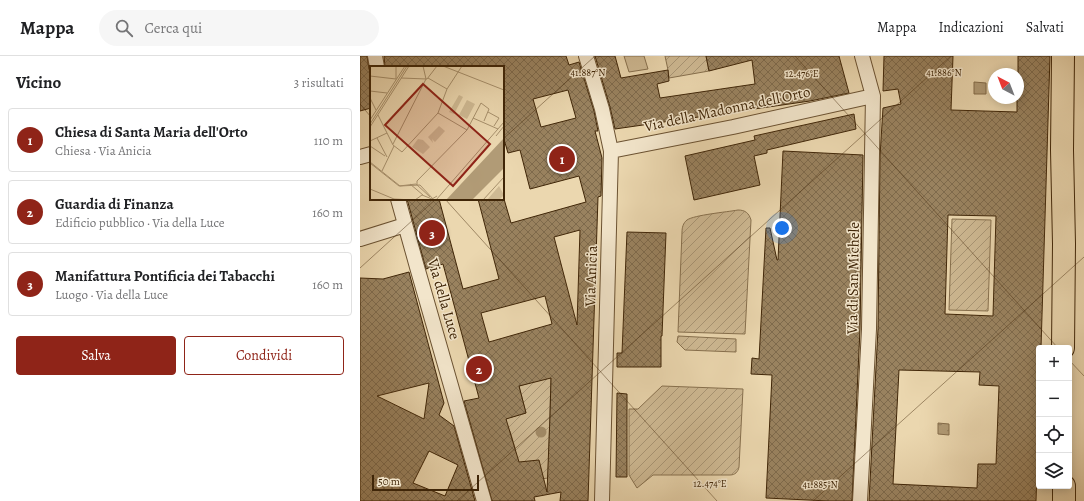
<!DOCTYPE html>
<html lang="it">
<meta charset="utf-8">
<style>
body{margin:0;font-family:Alegreya,serif;background:#f6f6f6;color:#202124}
.controls{position:absolute;right:12px;bottom:12px;display:grid;overflow:hidden;border-radius:4px;box-shadow:0 2px 10px #0003}
.controls button{width:36px;height:36px;display:grid;place-items:center;padding:0;border:0;border-bottom:1px solid #e0e0e0;background:#fff;color:#202124;font:20px sans-serif}
.compass{position:absolute;left:628px;top:12px;width:36px;height:36px;border-radius:50%;background:#fff;box-shadow:0 2px 10px #0003;rotate:318deg}
.scale{position:absolute;left:12px;bottom:10px;width:107px;box-sizing:border-box;padding-left:4px;border:2px solid #402608;border-top:0;font-size:11px;line-height:14px;white-space:nowrap;color:#402608;-webkit-text-stroke:3px #f2e5cb;paint-order:stroke}
.you{position:absolute;left:422px;top:172px;width:14px;height:14px;margin:-10px;border:3px solid #fff;border-radius:50%;background:#1a73e8;box-shadow:0 0 0 6px #1a73e833}
.badge{display:grid;place-items:center;width:26px;height:26px;border-radius:50%;background:#8f2418;color:#fff;font-size:13px;font-weight:700}
.pin{position:absolute;translate:-50% -50%;border:2px solid #fff;box-shadow:0 1px 4px #0006}
.list{margin:0;padding:0;list-style:none}
h2{display:flex;justify-content:space-between;align-items:center;height:52px;margin:0;padding:0 16px;font-size:17px}
h2 small{font-size:13px;font-weight:400;color:#757577}
.list li{display:grid;grid-template-columns:26px 1fr auto;gap:12px;align-items:center;box-sizing:border-box;height:64px;margin:0 8px 8px;padding:0 8px;border:1px solid #e0e0e0;border-radius:4px}
.list b{display:block;font-size:15px;white-space:nowrap}
.list p{margin:0;font-size:13px;white-space:nowrap;color:#757577}
.list em{font-size:13px;font-style:normal;color:#757577}
.actions{display:flex;gap:8px;padding:12px 16px}
.actions a{flex:1;padding:9px 0;border:1px solid #8f2418;border-radius:4px;text-align:center;font-size:14px;color:#8f2418}
.actions .main{background:#8f2418;color:#fff}
.icon{flex:none;width:22px;height:22px;fill:none;stroke:currentColor;stroke-width:2;stroke-linecap:round;stroke-linejoin:round}
.map{position:relative;flex:none;width:724px;height:445px;overflow:hidden}
header{display:flex;align-items:center;gap:24px;box-sizing:border-box;height:56px;padding:0 20px;background:#fff;border-bottom:1px solid #e0e0e0}
header strong{font-size:19px}
nav{display:flex;gap:22px;margin-inline-start:auto;font-size:14px}
.search{width:280px;height:36px;background:#f6f6f6;display:flex;align-items:center;gap:10px;box-sizing:border-box;padding:0 14px;border-radius:22px;color:#757577;font-size:15px}
main{display:flex}
aside{flex:1;background:#fff}
.map>svg:first-child{display:block}
.green{fill:#ceb993;stroke:#87704e}
.garden{fill:url(#garden-furrows);stroke:#87704e}
.water{fill:url(#water-ripples);stroke:#846c4a}
.building{fill:url(#building-cross-hatch);stroke:#402608;fill-rule:evenodd}
.lines{fill:none;stroke-linecap:round;stroke-linejoin:round}
.street-casing{stroke:#6b5232;stroke-width:16}
.primary-casing{stroke:#402608;stroke-width:24}
.street{stroke:#f2e5cb;stroke-width:14}
.primary{stroke:#ebd7af;stroke-width:22}
.tree{fill:#a18a66}
.ticks{fill:none;stroke:#402608;stroke-width:1;stroke-opacity:0.45}
.labels{text-anchor:middle;stroke-width:3;stroke-linejoin:round;paint-order:stroke}
.street-label{font-size:15px;fill:#402608;stroke:#f2e5cb}
.inset-road{fill:none;stroke:#a7906c;stroke-width:1}
.view{fill:#8f2418;fill-opacity:0.15;stroke:#8f2418;stroke-width:2}
.inset-edge{fill:none;stroke:#402608;stroke-width:2}
.ticks-label{font-size:10px;text-anchor:middle;fill:#402608;stroke:#f2e5cb;stroke-width:3;stroke-linejoin:round;paint-order:stroke}
</style>
<header>
<strong>Mappa</strong>
<div class="search"><svg class="icon" aria-label="search" viewBox="0 0 24 24"><circle cx="10" cy="10" r="6"/><path d="M15 15l6 6"/></svg>Cerca qui</div>
<nav><a>Mappa</a><a>Indicazioni</a><a>Salvati</a></nav>
</header>
<main>
<aside>
<h2>Vicino<small>3 risultati</small></h2>
<ul class="list">
<li><span class="badge">1</span><div><b>Chiesa di Santa Maria dell'Orto</b><p>Chiesa · Via Anicia</p></div><em>110 m</em></li>
<li><span class="badge">2</span><div><b>Guardia di Finanza</b><p>Edificio pubblico · Via della Luce</p></div><em>160 m</em></li>
<li><span class="badge">3</span><div><b>Manifattura Pontificia dei Tabacchi</b><p>Luogo · Via della Luce</p></div><em>160 m</em></li>
</ul>
<div class="actions"><a class="main">Salva</a><a>Condividi</a></div>
</aside>
<div class="map">
<svg width="724" height="445" viewBox="0 0 724 445">
<defs>
<pattern id="garden-furrows" width="10" height="10" patternUnits="userSpaceOnUse"><rect width="10" height="10" fill="#ceb993"/><path d="M-1 1l2-2M0 10L10 0M9 11l2-2" fill="none" stroke="#a99676"/></pattern>
<pattern id="water-ripples" width="26" height="14" patternUnits="userSpaceOnUse"><rect width="26" height="14" fill="#b19b76"/><path d="M2 4q2-2 4 0t4 0M15 11q2-2 4 0t4 0" fill="none" stroke="#917e5f"/></pattern>
<pattern id="building-cross-hatch" width="8" height="8" patternUnits="userSpaceOnUse"><rect width="8" height="8" fill="#99825f"/><path d="M0 0l8 8M0 8l8-8" fill="none" stroke="#7e6a4c"/></pattern>
</defs>
<rect width="100%" height="100%" fill="#ebd7af"/>
<filter id="stains"><feTurbulence type="fractalNoise" baseFrequency=".005" numOctaves="4"/><feColorMatrix values="0 0 0 0 .2 0 0 0 0 .09 0 0 0 0 .02 0 0 0 .5 -.17"/></filter>
<radialGradient id="worn" r=".72"><stop offset=".6" stop-color="#630" stop-opacity="0"/><stop offset="1" stop-color="#630" stop-opacity=".3"/></radialGradient>
<path class="green" d="M264,0H284L288,13L269,16Z"/>
<path class="garden" d="M305,0H346L349,15L309,22L308,14Z
M378,154C385,154 389,157 391,164L385,278L318,276L322,176C322,172 323,167 327,164C334,159 367,156 378,154Z
M592,163L631,164L628,255L589,254Z
M318,280L376,283V296L325,294L317,286Z
M191,321L188,422L166,425L149,408L155,392L150,375L129,367L166,357L159,330Z
M302,330L383,333L379,411C378,416 375,419 370,419H293L277,432L269,419V353H278Z"/>
<path class="water" d="M614,26L626,27V38H614Z
M578,367L589,368V379L578,378Z"/>
<path class="building" d="M0,0H7L9,13L11,17V52L0,55Z
M24,0H206L209,9L219,6L234,55L238,75H235L242,102L241,140L238,141L228,445H200L201,436L174,441L175,445H132L104,345L119,342L83,208L66,213L47,143H79L103,233L139,223L118,143H144L151,167L226,146L219,120L170,133L160,94L148,97L143,80V11H25ZM208,34L216,62L181,71L173,43ZM220,174L217,269L194,181ZM185,240L192,268L129,286L121,257ZM191,322L190,360L187,436L179,404L159,406L146,363L166,357L159,330Z
M235,0H255L261,22L308,14L309,25L297,28L300,42L395,28L392,4L349,15L346,0H479L489,37L450,45L255,73L250,51Z
M524,0H593L591,54L657,56V42H658V0H690L681,292H679V356L676,445H509L518,273L520,100L523,52L541,48L538,33L523,35ZM588,159L636,160L633,260L585,258ZM539,314L620,316L619,329L639,330L636,408H618L617,432L533,428Z
M494,58L496,73L407,94V97L394,100L400,129L334,144L325,100L395,84L394,80Z
M423,95L503,99L500,273L492,445H469L406,442L412,319L391,318L392,302L399,303L406,172H410L417,204H418Z
M267,176L306,177L302,280H301V311H257V297H262Z
M49,216L84,347L79,359L94,370L115,445H0V222L23,223ZM69,327L64,363L17,340ZM69,395L98,409L85,440L53,427Z
M257,337L267,338V421H256Z"/>
<g class="lines">
<defs>
<path id="street" d="M15,0L17,11
M226,0L242,53L251,95L242,445
M251,95L373,71L513,40
M0,101L11,98
M38,143L57,211L124,445
M0,183L45,169
M500,445L509,273L513,40L502,0"/>
<path id="primary" d="M703,292L704,188L702,94L703,0
M704,445V430"/>
</defs>
<use href="#street" class="street-casing"/>
<use href="#primary" class="primary-casing"/>
<use href="#street" class="street"/>
<use href="#primary" class="primary"/>
</g>
<circle class="tree" cx="181" cy="376" r="5.5"/>
<path class="ticks" d="M435,0L698,292M0,48L11,61M143,83L235,0M85,143L357,445M0,212L76,143M709,304L724,320M97,445L591,0M453,445L724,201"/>
<g class="labels">
<g class="street-label">
<text transform="translate(367 53) rotate(-12)" y="5">Via della Madonna dell'Orto</text>
<text transform="translate(231 220) rotate(-88)" y="5">Via Anicia</text>
<text transform="translate(493 222) rotate(-89)" y="5">Via di San Michele</text>
<text transform="translate(84 243) rotate(74)" y="5">Via della Luce</text>
</g>
</g>
<g transform="translate(10 10)">
<rect width="134" height="134" fill="#ebd7af"/>
<path d="M129,120L134,129L129,134H117Z" fill="#ceb993"/>
<path d="M89,29L93,31L84,48L79,46ZM97,34L105,38L97,53L89,49ZM69,60L75,65L65,76L62,73L63,77L58,71ZM48,73L53,74L60,81L53,88L42,81Z" fill="#ceb993"/>
<path d="M134,72V102L102,134H76Z" fill="#b19b76"/>
<path class="inset-road" d="M53,0L56,13M73,0L134,24M0,10L26,13V0M31,12L57,13L67,0M58,12L77,23M0,25L17,27M0,32L6,44M118,46L129,52L124,60M68,47L97,64M8,49L23,79L32,86L68,47L77,23L92,0M103,52L128,63M0,54L35,0M0,58L37,0M0,61L39,0M126,70L134,60M7,72L17,91M0,75L17,67M23,78L56,13M0,80L15,90M0,96L30,120L50,119L64,134M0,97L29,120L46,118L60,131M12,105L24,80M40,118L53,129M47,119V115L97,64L111,37L119,43L114,55M0,123L24,133L43,134M45,134L52,129L62,133L67,130M66,134L134,56M113,134L134,111"/>
<path class="view" d="M53,18L120,78L83,120L15,59Z"/>
<rect width="134" height="134" class="inset-edge"/>
</g>
<g class="ticks-label">
<text x="228" y="20">41.887°N</text>
<text x="584" y="20">41.886°N</text>
<text x="442" y="21">12.476°E</text>
<text x="350" y="431">12.474°E</text>
<text x="460" y="432">41.885°N</text>
</g>
<rect width="100%" height="100%" filter="url(#stains)"/>
<rect width="100%" height="100%" fill="url(#worn)"/>
</svg>
<div class="controls">
<button>+</button>
<button>−</button>
<button><svg class="icon" aria-label="locate" viewBox="0 0 24 24"><circle cx="12" cy="12" r="6"/><path d="M12 2v4M12 18v4M2 12h4M18 12h4"/></svg></button>
<button><svg class="icon" aria-label="layers" viewBox="0 0 24 24"><path d="M12 4l9 5-9 5-9-5zM3 14l9 5 9-5"/></svg></button>
</div>
<svg class="compass" viewBox="-18 -18 36 36"><path d="M0-13l5 13h-10z" fill="#e53935"/><path d="M0 13l5-13h-10z" fill="#757577"/></svg>
<div class="scale">50 m</div>
<div class="you"></div>
<div class="pin badge" style="left:202px;top:103px">1</div>
<div class="pin badge" style="left:119px;top:313px">2</div>
<div class="pin badge" style="left:72px;top:177px">3</div>
</div>
</main>
